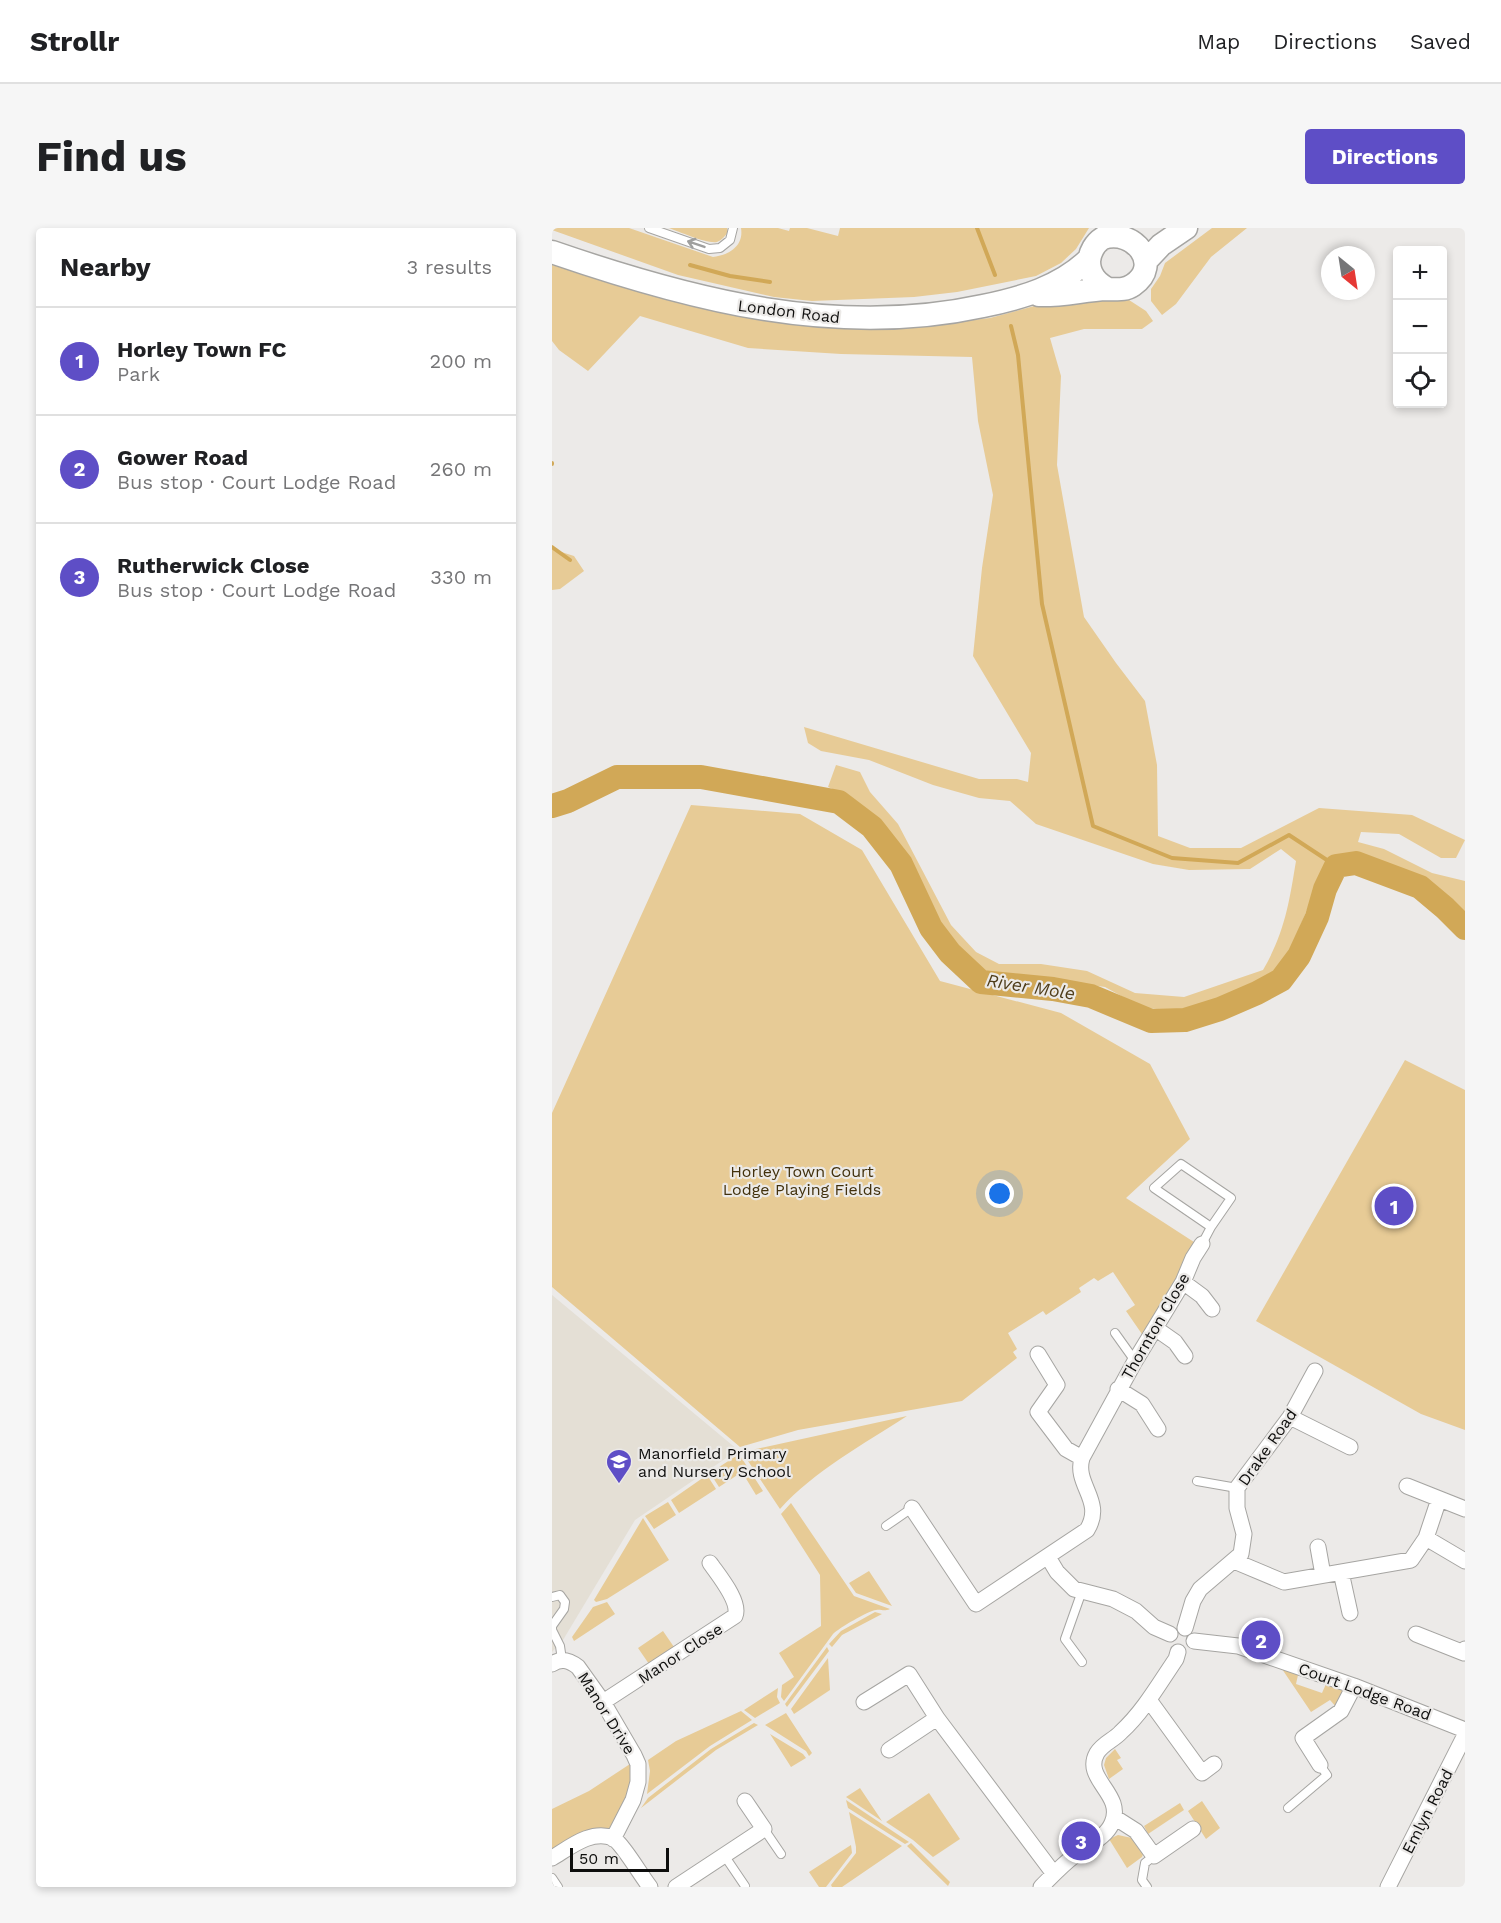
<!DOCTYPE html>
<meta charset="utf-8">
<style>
body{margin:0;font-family:"Work Sans",sans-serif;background:#f6f6f6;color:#202124}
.controls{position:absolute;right:18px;top:18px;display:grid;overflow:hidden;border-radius:6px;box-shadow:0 3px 9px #0003}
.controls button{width:54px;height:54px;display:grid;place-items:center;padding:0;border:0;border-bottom:2px solid #e0e0e0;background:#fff;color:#202124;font:30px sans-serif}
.compass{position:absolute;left:769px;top:18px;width:54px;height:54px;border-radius:50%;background:#fff;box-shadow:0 3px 9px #0003;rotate:150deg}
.scale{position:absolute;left:18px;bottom:15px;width:99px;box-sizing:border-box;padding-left:6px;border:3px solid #0e0e0d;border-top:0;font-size:16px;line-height:21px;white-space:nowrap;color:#0e0e0d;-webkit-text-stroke:4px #eceae8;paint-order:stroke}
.you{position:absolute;left:448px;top:966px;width:21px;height:21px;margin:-15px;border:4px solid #fff;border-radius:50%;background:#1a73e8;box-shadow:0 0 0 9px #1a73e833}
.badge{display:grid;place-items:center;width:39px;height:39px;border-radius:50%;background:#5e4ec6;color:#fff;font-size:20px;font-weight:700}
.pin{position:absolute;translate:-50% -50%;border:3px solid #fff;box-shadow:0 2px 6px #0006}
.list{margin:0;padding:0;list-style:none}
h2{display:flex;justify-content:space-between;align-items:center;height:78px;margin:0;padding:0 24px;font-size:26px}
h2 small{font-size:20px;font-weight:400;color:#757577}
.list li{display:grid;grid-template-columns:39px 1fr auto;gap:18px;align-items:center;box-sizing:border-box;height:108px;padding:0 24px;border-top:2px solid #e0e0e0}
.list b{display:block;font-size:22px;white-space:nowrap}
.list p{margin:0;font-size:20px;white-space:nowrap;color:#757577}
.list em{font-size:20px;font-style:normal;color:#757577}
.icon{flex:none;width:33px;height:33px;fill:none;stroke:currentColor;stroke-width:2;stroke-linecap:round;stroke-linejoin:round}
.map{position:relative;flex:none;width:913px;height:1659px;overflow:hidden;border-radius:6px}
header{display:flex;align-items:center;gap:36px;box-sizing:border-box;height:84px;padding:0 30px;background:#fff;border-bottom:2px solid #e0e0e0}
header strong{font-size:28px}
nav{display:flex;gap:33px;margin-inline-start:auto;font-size:21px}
.intro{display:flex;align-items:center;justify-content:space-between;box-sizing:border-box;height:144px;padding:0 36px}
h1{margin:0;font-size:42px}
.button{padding:15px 27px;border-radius:6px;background:#5e4ec6;color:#fff;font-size:21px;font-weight:700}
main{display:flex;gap:36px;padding:0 36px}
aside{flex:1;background:#fff;border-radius:6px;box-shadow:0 3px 9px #0003}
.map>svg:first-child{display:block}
.built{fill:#e4dfd5}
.green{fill:#e7cb96}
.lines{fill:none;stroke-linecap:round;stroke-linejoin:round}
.stream{stroke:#d1a857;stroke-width:4}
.river{stroke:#d1a857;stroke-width:24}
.service-casing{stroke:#a6a5a2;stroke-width:10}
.minor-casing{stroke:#a6a5a2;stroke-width:17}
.primary-casing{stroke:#a6a5a2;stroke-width:25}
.service{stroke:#fff;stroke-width:8}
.minor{stroke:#fff;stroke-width:15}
.primary{stroke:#fff;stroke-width:22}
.oneway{stroke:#9f9f9e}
.labels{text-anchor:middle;stroke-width:4.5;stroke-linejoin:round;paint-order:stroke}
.street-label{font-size:16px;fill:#0e0e0d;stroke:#eceae8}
.park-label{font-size:16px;fill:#42310d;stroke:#eceae8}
.poi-label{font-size:16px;fill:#0e0e0d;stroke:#eceae8;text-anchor:start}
.water-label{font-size:18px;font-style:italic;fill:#4f3d1a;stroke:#eceae8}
</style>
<header>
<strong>Strollr</strong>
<nav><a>Map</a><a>Directions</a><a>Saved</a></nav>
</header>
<div class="intro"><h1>Find us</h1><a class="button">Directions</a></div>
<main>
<aside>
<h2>Nearby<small>3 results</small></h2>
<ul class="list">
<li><span class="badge">1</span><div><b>Horley Town FC</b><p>Park</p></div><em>200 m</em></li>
<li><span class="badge">2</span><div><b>Gower Road</b><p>Bus stop · Court Lodge Road</p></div><em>260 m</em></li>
<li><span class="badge">3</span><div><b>Rutherwick Close</b><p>Bus stop · Court Lodge Road</p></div><em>330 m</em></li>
</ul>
</aside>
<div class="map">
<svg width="913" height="1659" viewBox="0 0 913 1659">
<rect width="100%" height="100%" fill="#eceae8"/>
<path class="built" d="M0,1067L186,1222L83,1292L11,1412L0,1424Z"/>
<path class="green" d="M0,0H77L161,29C177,27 192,18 189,0H226L237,3L238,0H255L286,8L288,0H537L524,21L509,35L484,48L405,64L362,69L260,73L222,69L126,47L0,2Z
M117,0H175L176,4C173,8 170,12 165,14C155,16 128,4 117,0Z
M660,0H695L659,29L624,76L610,87L599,73V61L608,48L613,35Z
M0,37L99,66L177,86L256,98L297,101L354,100L438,90L497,74L565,72H577L594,83L601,93L590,101H532L498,110L509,148L505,237L532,389L564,435L593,473L605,537L606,608L638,620H689L767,580L860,587L913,612L904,630H889L847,606L809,604L806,614L832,621L880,645L913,653V685L889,664L877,655L824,632L790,627L773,642L757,677L736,727L718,748L670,770L632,783L591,780L553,759L470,747L428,744L397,717L383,684L358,639L319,589L297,568L276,559L284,537L308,544L318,564L346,596L399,697L424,724L447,736H489L535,743L583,765L632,769L711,742C733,704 737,675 744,633L729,621L698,641L637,642L601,636L484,596L458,573L427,570L381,557L317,532L269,523L256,515L252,499L427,551H465L476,554L479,525L421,428L430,340L441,267L426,193L420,129L289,126L196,120L88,88L36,143L7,122L0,113Z
M0,321L22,328L32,343L8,361L0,362Z
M139,577L248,586L310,622L388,753L509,785L598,836L638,911L574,970L645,1016L592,1109L574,1083L583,1077L561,1044L546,1053L542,1050L527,1060L529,1064L494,1087L491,1083L456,1105L465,1121L461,1124L465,1130L410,1173L246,1202L188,1219L0,1059V885Z
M853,832L913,862V1202L869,1186L704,1093Z
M355,1188C312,1216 262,1243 228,1281L190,1224Z
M187,1226L211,1263L204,1267L190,1244L167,1259L158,1245Z
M155,1247L164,1261L127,1285L119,1272Z
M116,1274L124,1287L102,1301L93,1288Z
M239,1275L302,1368L338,1381C331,1384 330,1381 324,1382C316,1383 287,1400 281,1406L232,1473L229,1469L230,1457L242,1449L227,1425L269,1398L268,1347L229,1286Z
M91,1290L117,1332L55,1371L44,1374L42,1372Z
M317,1343L340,1378L304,1365L297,1355Z
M55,1374L63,1386L22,1413L20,1409L41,1379Z
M323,1384L330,1386L290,1407L280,1419L277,1416L289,1403Z
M111,1403L122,1419L97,1436L86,1420Z
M275,1419L277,1423L235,1479L233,1476Z
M276,1430L278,1462L242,1486L239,1481Z
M730,1441L746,1447L744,1456L770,1465L774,1456L790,1462L792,1465L785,1480L778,1472L759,1484Z
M226,1460L225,1469L228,1475L203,1490L192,1482Z
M189,1483L200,1492L158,1518L95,1566L98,1543L96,1532L124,1513Z
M234,1485L260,1525L257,1528L254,1523L213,1497Z
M202,1495L206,1497L164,1522L89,1580L96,1570L159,1521Z
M218,1506L251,1526L254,1530L239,1539Z
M563,1521L569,1530L565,1532L571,1541L557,1551L552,1537L554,1530Z
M78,1536L80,1558L59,1599L0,1623V1581L37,1563Z
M308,1560L330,1593L294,1569Z
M377,1565L408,1611L381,1629L361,1612L334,1594Z
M294,1572L357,1614L353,1616L296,1580Z
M650,1573L668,1600L654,1611L636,1583Z
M628,1575L632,1582L596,1606L592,1598Z
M297,1584L350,1618L290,1659H280L279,1657L304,1625V1619Z
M566,1607L580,1610L592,1624L590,1629L575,1640L557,1611Z
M359,1615L398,1654L396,1658L355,1618Z
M299,1617L300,1625L274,1659H267L257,1644Z"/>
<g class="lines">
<path class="stream" d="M425,0L443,47
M138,37L178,48L218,54
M459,98L466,127L490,376L541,598L620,630L686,635L737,607L784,638
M0,236V235
M0,319L18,332"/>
<path class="river" d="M0,578L16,573L65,549H149L287,574L320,599L349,636L379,700L398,725L429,754L501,761L539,768L599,793L633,792L668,781L705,765L729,752L747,728L765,689L773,661L784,638L804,635L868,659L893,680L913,700"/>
<defs>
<path id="service" d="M97,0L157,21L168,20L178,12L181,0
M650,1016L659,999L602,960L629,936L679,970L659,999
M563,1105L583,1133
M645,1253L685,1260
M334,1298L360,1280
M530,1363L513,1411L530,1434
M0,1369L8,1367L13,1374L12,1381L0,1398V1402L8,1418L10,1432
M736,1580L775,1547L768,1537
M212,1601L229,1626
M172,1627L193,1658
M0,1650L6,1659
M595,1659L590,1652L593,1635L602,1628"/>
<path id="minor" d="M631,1054L650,1068L660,1081
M603,1100L623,1114L633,1128
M486,1126L505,1157L486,1184L514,1221L530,1230
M566,1161L590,1176L606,1201
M738,1189L798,1219
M855,1258L913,1281
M360,1280L424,1376L535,1302C553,1273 522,1257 530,1230L583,1133L631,1054L641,1030L650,1016
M874,1310L887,1271
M766,1319L771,1347
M496,1329L505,1344L522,1361L561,1371L584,1383L602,1399L618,1406
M682,1333L732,1354L859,1332L874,1310L913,1333
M789,1344L798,1385
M633,1400L641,1373L648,1361L689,1326L692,1306L685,1280V1260L738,1189L763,1143
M864,1406L912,1425L913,1421
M642,1413L686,1418L802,1458L913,1502
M0,1436C9,1430 17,1432 26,1439L51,1474L82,1527L86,1536V1554L81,1572L61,1611
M597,1472L650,1545L662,1536
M51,1474L183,1388C189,1374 167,1348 158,1335
M312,1474L357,1446L385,1490L502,1646
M337,1522L385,1490
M768,1537L751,1510L789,1483L802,1458
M562,1589L584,1603L602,1628L641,1601
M0,1630C17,1620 39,1601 61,1610C70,1615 90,1649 98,1659
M124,1659L212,1601L193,1573
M489,1659C500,1648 510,1637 522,1628C534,1618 554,1610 560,1595C573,1566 530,1551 545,1525C551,1515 562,1512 569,1504C591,1484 607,1456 624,1431L626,1424
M836,1659L913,1507"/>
<path id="primary" d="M0,24C139,72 284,110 431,78C470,70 508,59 537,31
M594,33L609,17L634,0
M487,67C510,68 532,62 555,61C565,61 572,63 581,57C611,37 582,0 551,10C543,15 538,24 537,33C537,47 545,55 556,61"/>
</defs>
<use href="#service" class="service-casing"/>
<use href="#minor" class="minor-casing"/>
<use href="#primary" class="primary-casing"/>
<use href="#service" class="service"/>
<use href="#minor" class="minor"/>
<use href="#primary" class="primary"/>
</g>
<defs><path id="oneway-shaft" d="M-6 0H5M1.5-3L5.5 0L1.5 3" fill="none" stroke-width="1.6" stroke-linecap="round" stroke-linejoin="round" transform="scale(1.5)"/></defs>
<use class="oneway" href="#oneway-shaft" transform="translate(144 16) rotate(-161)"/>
<defs>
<symbol id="school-pin" viewBox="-11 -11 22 30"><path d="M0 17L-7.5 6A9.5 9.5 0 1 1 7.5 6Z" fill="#5e4ec6" stroke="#eceae8"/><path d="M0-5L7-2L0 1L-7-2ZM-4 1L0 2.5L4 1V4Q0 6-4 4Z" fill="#fff"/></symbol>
</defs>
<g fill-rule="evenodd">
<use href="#school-pin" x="52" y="1219" width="30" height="40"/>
</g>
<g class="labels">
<g class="street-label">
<text transform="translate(237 83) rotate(7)" y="6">London Road</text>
<text transform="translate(603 1098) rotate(-60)" y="6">Thornton Close</text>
<text transform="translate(715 1219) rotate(-55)" y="6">Drake Road</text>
<text transform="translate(128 1425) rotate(-33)" y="6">Manor Close</text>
<text transform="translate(813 1463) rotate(20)" y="6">Court Lodge Road</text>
<text transform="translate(55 1485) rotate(58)" y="6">Manor Drive</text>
<text transform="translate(875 1583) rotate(-63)" y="6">Emlyn Road</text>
</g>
<g class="park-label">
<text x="250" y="949">Horley Town Court<tspan x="250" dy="18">Lodge Playing Fields</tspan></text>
</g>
<g class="poi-label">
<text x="86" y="1231">Manorfield Primary<tspan x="86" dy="18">and Nursery School</tspan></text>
</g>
<g class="water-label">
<text transform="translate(479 759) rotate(9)" y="6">River Mole</text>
</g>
</g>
</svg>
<div class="controls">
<button>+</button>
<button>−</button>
<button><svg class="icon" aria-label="locate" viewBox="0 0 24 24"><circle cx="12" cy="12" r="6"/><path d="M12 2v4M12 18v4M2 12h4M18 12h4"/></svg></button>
</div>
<svg class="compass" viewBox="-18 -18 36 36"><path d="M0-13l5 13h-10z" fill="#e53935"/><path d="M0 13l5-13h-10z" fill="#757577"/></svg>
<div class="scale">50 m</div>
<div class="you"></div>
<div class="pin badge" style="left:842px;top:978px">1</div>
<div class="pin badge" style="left:709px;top:1412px">2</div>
<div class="pin badge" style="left:529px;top:1613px">3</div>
</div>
</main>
